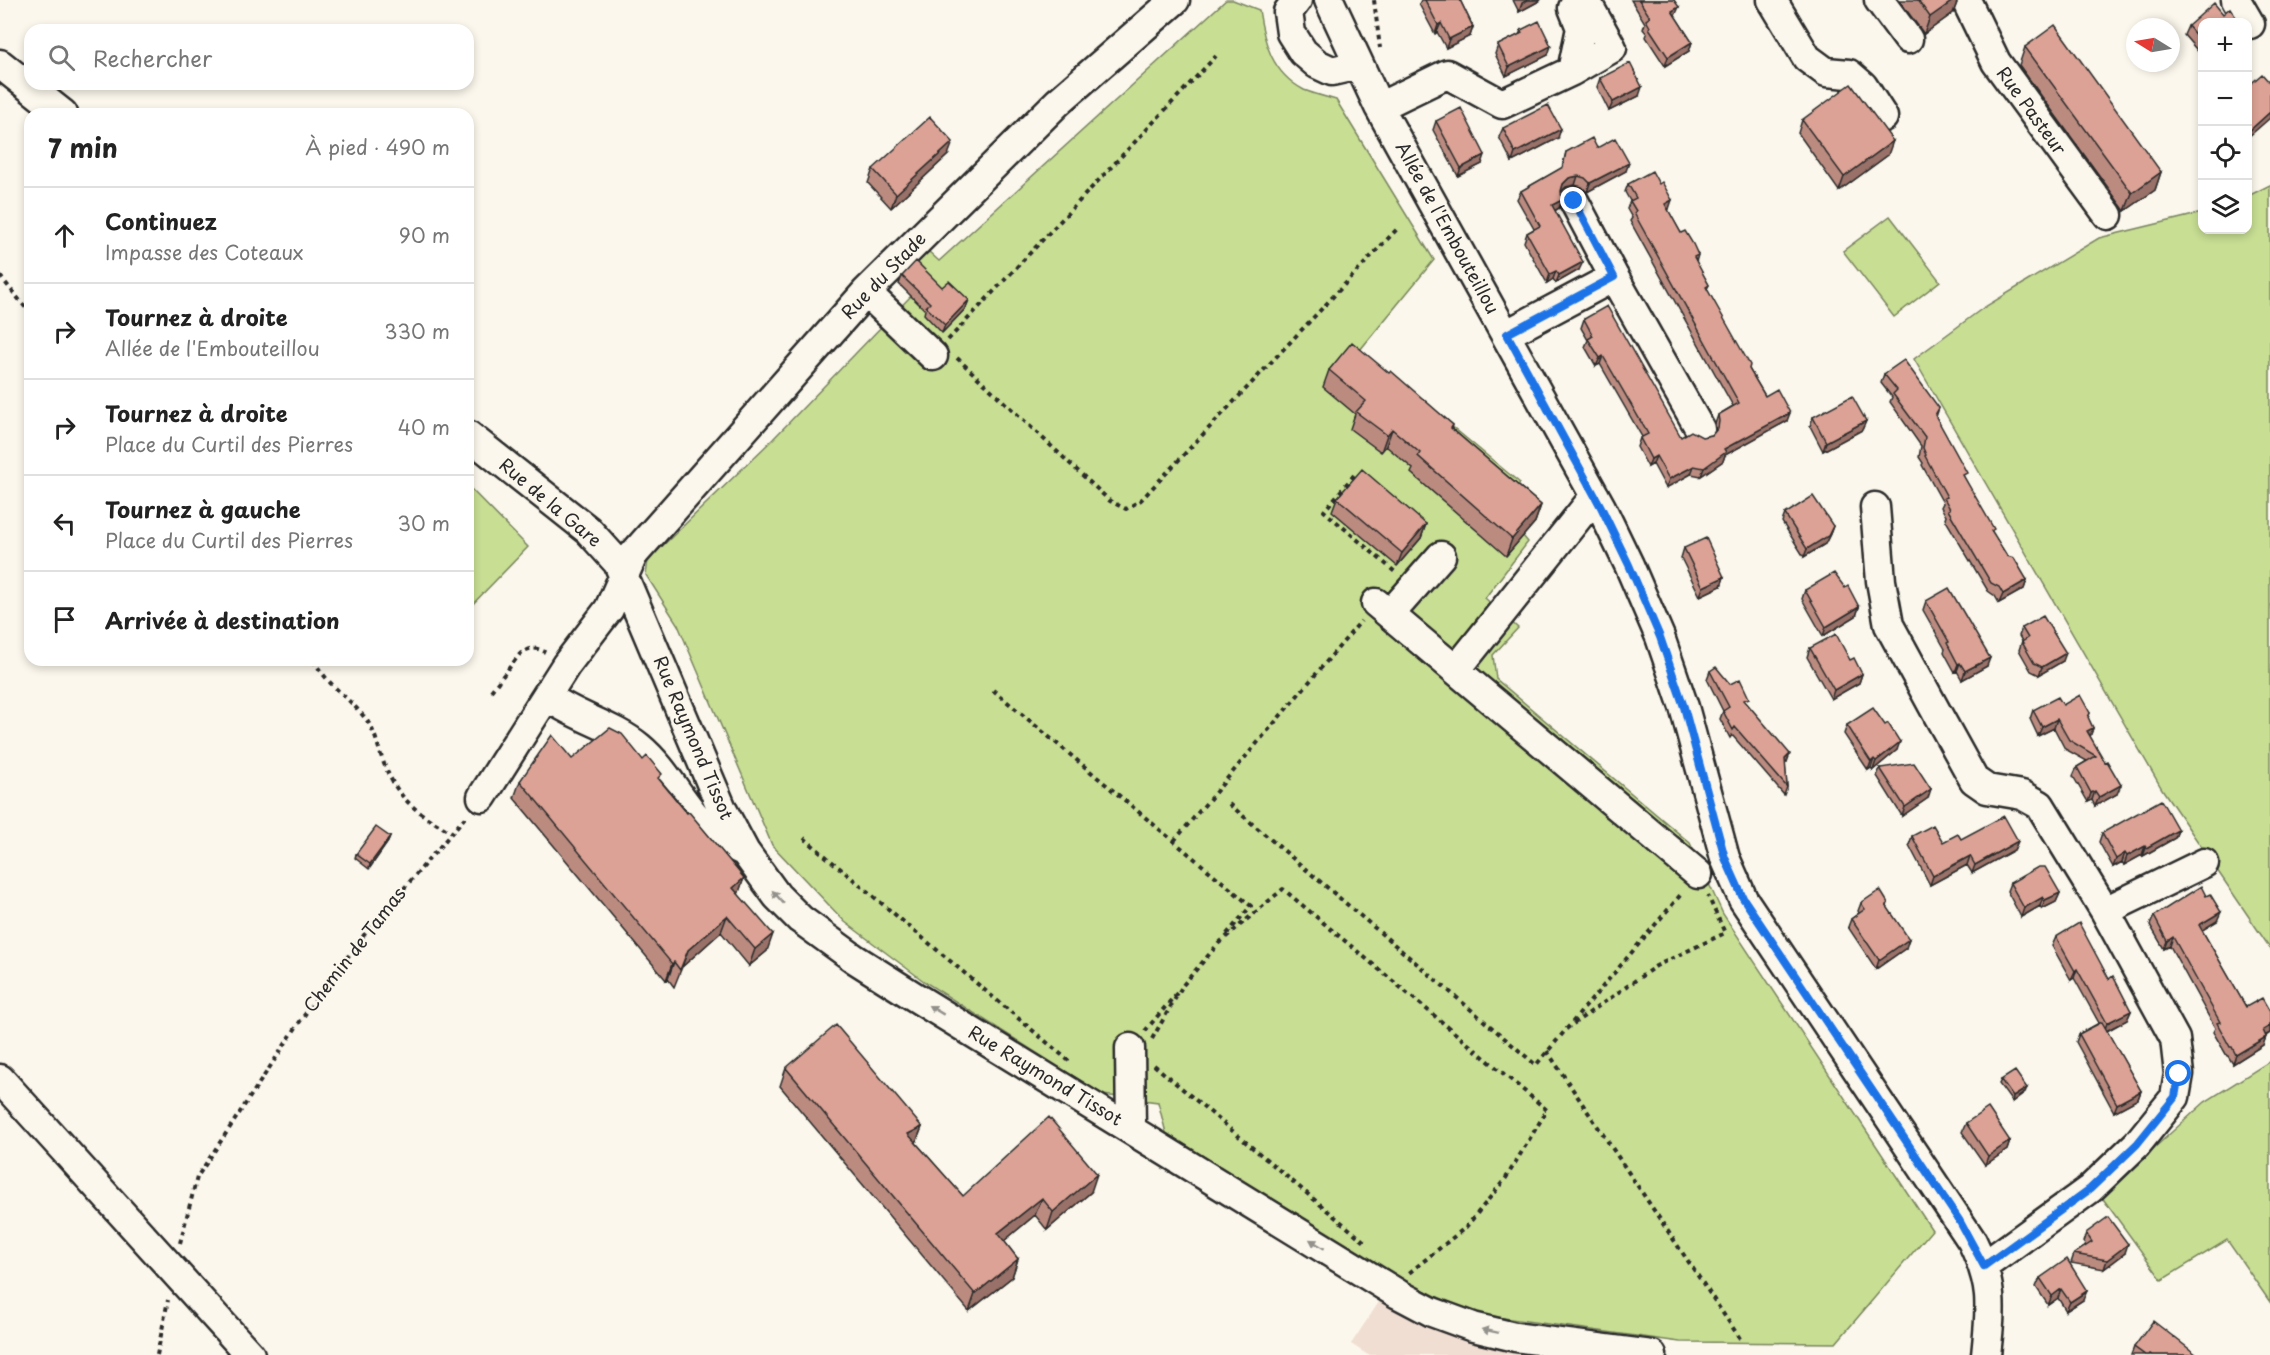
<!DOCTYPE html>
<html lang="fr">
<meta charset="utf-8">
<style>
body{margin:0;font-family:"Playpen Sans",sans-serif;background:#f6f6f6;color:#222}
.controls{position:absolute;right:18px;top:18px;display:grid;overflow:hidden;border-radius:12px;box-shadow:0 3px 9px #0003}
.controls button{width:54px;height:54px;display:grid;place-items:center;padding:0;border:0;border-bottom:2px solid #e0e0e0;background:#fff;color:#222;font:30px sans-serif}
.compass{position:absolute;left:2126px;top:18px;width:54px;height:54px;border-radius:50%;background:#fff;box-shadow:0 3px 9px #0003;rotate:281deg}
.stop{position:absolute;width:18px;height:18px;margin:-14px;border:4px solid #1a73e8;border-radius:50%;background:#fff}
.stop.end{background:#1a73e8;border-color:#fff;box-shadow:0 2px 6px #0008}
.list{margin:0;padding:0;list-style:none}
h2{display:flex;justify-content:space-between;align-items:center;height:78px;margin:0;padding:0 24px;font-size:26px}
h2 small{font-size:20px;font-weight:400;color:#767676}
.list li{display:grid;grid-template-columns:39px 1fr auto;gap:18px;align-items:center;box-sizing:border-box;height:96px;padding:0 24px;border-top:2px solid #e0e0e0}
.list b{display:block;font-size:22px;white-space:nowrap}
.list p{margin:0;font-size:20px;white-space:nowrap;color:#767676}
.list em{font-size:20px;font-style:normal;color:#767676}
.icon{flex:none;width:33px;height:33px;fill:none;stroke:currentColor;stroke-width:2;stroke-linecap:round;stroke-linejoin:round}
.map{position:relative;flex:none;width:2270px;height:1355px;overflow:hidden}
.search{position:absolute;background:#fff;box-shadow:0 3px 9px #0003;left:24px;top:24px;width:450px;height:66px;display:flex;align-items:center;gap:15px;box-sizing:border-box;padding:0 21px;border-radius:18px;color:#767676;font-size:22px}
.panel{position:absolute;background:#fff;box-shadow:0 3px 9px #0003;left:24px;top:108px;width:450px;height:558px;border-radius:18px}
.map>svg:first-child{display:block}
.built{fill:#f1ded2}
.green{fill:#c7de93;stroke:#79845f;stroke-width:1.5}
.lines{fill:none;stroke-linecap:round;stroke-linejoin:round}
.minor-casing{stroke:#2b2b2b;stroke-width:33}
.path{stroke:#2b2b2b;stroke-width:4;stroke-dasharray:4.5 4.5;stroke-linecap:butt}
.minor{stroke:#fbf7ec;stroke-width:28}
.wall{fill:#bc8b80;stroke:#2b2b2b;stroke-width:1.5}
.shaded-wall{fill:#997168;stroke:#2b2b2b;stroke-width:1.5}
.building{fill:#dba295;stroke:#2b2b2b;stroke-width:1.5}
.oneway{fill:#93918c}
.route{stroke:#1a73e8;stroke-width:8}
.labels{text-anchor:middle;stroke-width:4.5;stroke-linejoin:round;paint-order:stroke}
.street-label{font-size:18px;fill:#2b2b2b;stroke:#fbf7ec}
</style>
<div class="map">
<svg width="2270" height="1355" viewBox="0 0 2270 1355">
<rect width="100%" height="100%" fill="#fbf7ec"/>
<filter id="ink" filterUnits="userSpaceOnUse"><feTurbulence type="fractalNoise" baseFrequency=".0167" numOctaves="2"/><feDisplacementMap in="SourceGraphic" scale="12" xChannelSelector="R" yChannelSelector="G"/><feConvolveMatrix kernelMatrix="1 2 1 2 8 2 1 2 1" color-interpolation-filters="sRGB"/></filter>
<g filter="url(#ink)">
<path class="built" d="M1381,1299L1467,1343L1545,1355H1368L1351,1344Z"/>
<path class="green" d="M1226,0H1233L1259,10C1264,43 1272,73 1304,90C1314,94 1326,97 1336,100L1434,260L1360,350L1520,483L1506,497L1535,522L1523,536L1528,542L1485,598L1518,628L1493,655L1496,679L1690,843L1723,914L1932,1230L1836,1343L1680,1342L1474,1314L1400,1279L1166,1133L1158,1102L1103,1095L925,982L845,922L772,845L678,625L646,575L648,560L773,439L911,296L910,268L927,250L939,261Z
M2270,185V948L2162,789L1914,359L1983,308L2099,238L2202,213V230H2248V196Z
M1890,216L1940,281L1894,317L1843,251Z
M468,486L528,547L468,609Z
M2270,1061V1302L2227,1240L2162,1280L2101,1196L2205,1102Z"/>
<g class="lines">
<defs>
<path id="minor" d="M1297,0L1288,12L1291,33L1303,52L1317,64L1332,71L1358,65
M1329,0L1379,107L1601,507L1629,565L1660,637L1684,707L1725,858L1743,899L1972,1241C1994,1286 1991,1307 1986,1355
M1772,0L1807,58L1826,72L1849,74L1863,86L1883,117
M1879,0L1908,39
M1966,0L1996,62L2108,215
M2236,0L2250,24
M0,64L63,114
M1379,107L1447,74L1502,104L1572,71L1612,48L1586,1L1573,8L1581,28L1572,71
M1574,201L1614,277L1700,429
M866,292L933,356
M1507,334L1614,277
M468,435L588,530L618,563L722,809L745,852L777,896L800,919L855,959L915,997L1398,1294L1432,1312L1473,1327L1515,1337L1652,1355
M1875,507L1881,581L1889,625L1938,715L1974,780L1987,789L2022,795L2040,805L2105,911L2175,1039L2179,1074L2175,1097L2137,1144L2090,1189L1984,1266
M1376,603L1698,874
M1390,614L1441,556
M1456,670L1595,496
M547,696C575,717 612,725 639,747C667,770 681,804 706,828C717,839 731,845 745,852
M482,797L566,665L609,609L633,555L866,292L1058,102L1175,0
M2105,911L2204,863
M1130,1048L1131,1129
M0,1079L250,1355"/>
</defs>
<use href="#minor" class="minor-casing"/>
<path class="path" d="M1374,0L1380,48
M0,276L30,313
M948,340L1216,56
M957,358L1110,501L1126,509L1141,500L1397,229
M1354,475L1324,511L1395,572
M313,660C317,666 322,673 327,679C340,694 356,705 368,722C376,734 378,748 383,761C397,799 417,813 451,832
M993,690L1251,906L1226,935
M491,691L520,654C529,647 535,647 545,652
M1229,804L1536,1065L1683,892
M804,838L1069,1061
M1174,841L1361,621
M1219,943L1283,889L1547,1110L1506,1178L1466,1227L1409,1273
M1183,985L1219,943
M1566,1029L1656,966L1725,933L1708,896
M1145,1031L1177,993
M1152,1039L1183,985
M1547,1051L1741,1340
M1154,1065L1366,1243
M180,1243L197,1177L303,1017L364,935L467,815
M157,1355L168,1300"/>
<use href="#minor" class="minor"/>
</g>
<path class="wall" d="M1421,0H1460L1473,27L1470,36L1446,48L1437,32L1435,34L1419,4Z
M1513,0H1541L1519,12Z
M1631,0H1674L1675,16L1692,42L1689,51L1665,66L1646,37L1647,34L1643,29L1645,23Z
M1899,0H1958L1953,13L1924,34Z
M2223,14L2202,22V56L2184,35L2188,26Z
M1521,30L1548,55L1506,76L1495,54L1498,45L1519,35Z
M2025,47L2161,172L2155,190L2125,211L2019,65Z
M1600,78L1639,96L1609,111L1597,87Z
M1802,120L1888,155L1839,191L1798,133Z
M1436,121L1482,164L1458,176L1433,130Z
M1503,128L1558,138L1512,162L1499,137Z
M1597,148L1626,171L1587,192L1582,187L1575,185L1566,187L1561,192L1562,200L1559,208L1555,211L1579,270L1556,283L1553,279L1547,283L1524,242L1527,233L1534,229L1517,199L1521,191L1562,168L1566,152Z
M948,155L891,208L868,183L873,169Z
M1628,184L1669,209L1668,210L1681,233L1698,255L1696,262L1709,285L1707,289L1749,369L1765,396L1787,421L1725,455L1723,461L1701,476L1691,474L1666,488L1653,464L1648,467L1637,447L1640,438L1642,437L1600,364L1596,366L1585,347L1588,340L1581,328L1584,319L1681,437H1702L1712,435L1716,430L1715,424L1718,415L1733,406L1630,221L1632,218L1627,209L1630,201L1625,192Z
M902,276L942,287L966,308L942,333L924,314L925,310L899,284Z
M1329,370L1389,373L1453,425L1452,429L1541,505L1535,522L1506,556L1411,473L1413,469L1386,446L1381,452L1350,429L1355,414L1323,387Z
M1884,374L1939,408L1936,417L1965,479L1993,533L2007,556L2027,580L2024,589L1999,603L1995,596L1988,591L1945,519L1946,516L1941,507L1943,503L1922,465L1923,463L1919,457L1921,446L1890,402L1892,397L1881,383Z
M1813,417L1866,421L1862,430L1823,451L1810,426Z
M1337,498L1426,524L1421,538L1397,566L1332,511Z
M1785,514L1833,526L1830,534L1825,544L1804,557L1782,522Z
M1684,548L1724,577L1721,586L1700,596L1681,558Z
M1805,590L1859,607L1856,616L1823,636L1802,599Z
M1926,601L1987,666L1962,680L1957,671L1955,672L1944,652L1945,649L1923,610Z
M2022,628L2063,661L2039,675L2031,671L2019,650L2022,641L2019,636Z
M1810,648L1850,660L1862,674L1859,683L1831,699L1807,657Z
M1710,671L1747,704L1787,762L1785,764L1787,787L1784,795L1732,735L1730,738L1720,719L1723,711L1707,679Z
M2063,705L2090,713L2088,718L2093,728L2090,737L2117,794L2095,806L2092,800L2088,802L2073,776L2077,767L2087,761L2065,749L2054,728L2038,736L2030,719L2033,710Z
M1847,725L1897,750L1873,770L1871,768L1868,770L1844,734Z
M572,759L660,780L744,878L738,894L767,951L749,966L721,932L682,967L674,987L668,979L666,980L514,798L520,781Z
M1880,768L1928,798L1902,816L1877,776Z
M2178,830L2175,838L2143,856L2142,855L2124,865L2122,862L2113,867L2099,842L2102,833Z
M1912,836L1943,842L1961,839L2018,841L2014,850L1972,873L1967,865L1930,885L1909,845Z
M390,837L388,842L369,869L355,858L356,854Z
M2010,883L2060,893L2056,902L2042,909L2040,906L2021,917L2007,891Z
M1861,903H1888L1887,907L1906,948L1876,969L1848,927L1851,919L1859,913L1858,911Z
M2154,916L2217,921L2202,930L2246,1007L2270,1012V1033L2266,1036L2263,1045L2233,1064L2228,1056H2227L2213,1032L2215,1028L2170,946L2164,949L2150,925Z
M2056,937L2109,979L2131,1011L2127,1020L2107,1031L2141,1091L2138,1099L2114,1112L2076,1042L2079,1034L2099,1023L2074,978L2071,980L2052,946Z
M786,1068L922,1127L916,1143L963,1196L1091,1192L1047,1230L1035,1215L1004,1241L1018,1259L1012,1277L969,1311L780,1086Z
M2001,1080L2025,1092L2012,1102L1999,1084Z
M1966,1123L2010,1141L2007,1150L1985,1165L1962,1132Z
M2086,1233L2125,1253L2104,1269L2071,1263L2074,1254L2086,1246L2083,1242Z
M2040,1278L2083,1300L2066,1311L2058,1298L2048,1305L2036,1287Z
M2134,1347L2197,1355H2131Z"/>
<path class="shaded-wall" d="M1528,0H1541L1519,12L1522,3Z
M1954,0H1958L1953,13L1924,34L1930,17Z
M1679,7L1675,16L1672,11Z
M1441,23L1437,32L1435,34L1438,25Z
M1473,27L1470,36L1446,48L1449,39Z
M1692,42L1689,51L1665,66L1668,57Z
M1551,46L1548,55L1506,76L1509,67Z
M1642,87L1639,96L1609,111L1613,102Z
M2270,112V118L2247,138L2248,132Z
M1561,129L1558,138L1512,162L1515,153Z
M1893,141L1888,155L1839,191L1844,177Z
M953,142L948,155L891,208L896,194Z
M1485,155L1482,164L1458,176L1461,168Z
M1629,163L1626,171L1587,192L1590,183Z
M2161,172L2155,190L2125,211L2132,193Z
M1578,176L1575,185L1566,187L1560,193L1563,184L1569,178Z
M1562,200L1559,208L1549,214L1552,205Z
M1672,200L1669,209L1662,213L1665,204Z
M1583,262L1579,270L1556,283L1559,275Z
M1556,271L1553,279L1547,283L1550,274Z
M969,300L966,308L942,333L945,325Z
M1603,356L1600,364L1596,366L1600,358Z
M1790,413L1787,421L1725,455L1723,461L1701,476L1704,468L1724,449Z
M1866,421L1862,430L1823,451L1826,442Z
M1392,429L1386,446L1381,452L1387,435Z
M1656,456L1653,464L1648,467L1651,459Z
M1694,466L1691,474L1666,488L1669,479Z
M1541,505L1535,522L1506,556L1512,539Z
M1426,524L1421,538L1397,566L1402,553Z
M1833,526L1830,534L1825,544L1804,557L1807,549Z
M1724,577L1721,586L1700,596L1703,587Z
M2027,580L2024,589L1999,603L2003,594Z
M1859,607L1856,616L1823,636L1826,627Z
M2066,653L2063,661L2039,675L2042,667Z
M1990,658L1987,666L1962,680L1965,671Z
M1960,663L1957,671L1955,672L1958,664Z
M1862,674L1859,683L1831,699L1834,690Z
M2057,719L2054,728L2038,736L2042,727Z
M2093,728L2090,737L2087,731Z
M1900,742L1897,750L1873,770L1876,761Z
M1790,754L1787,762L1782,767L1785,759Z
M1874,759L1871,768L1868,770L1871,762Z
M2121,785L2117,794L2095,806L2099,797Z
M1931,789L1928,798L1902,816L1905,807Z
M2095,791L2092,800L2088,802L2091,793Z
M2178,830L2175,838L2143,856L2146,848Z
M390,837L388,842L369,869L370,864Z
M2018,841L2014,850L1972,873L1975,865Z
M2145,846L2142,855L2124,865L2127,856Z
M2125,853L2122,862L2113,867L2116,859Z
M1970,856L1967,865L1930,885L1933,876Z
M744,878L738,895L733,888Z
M2060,893L2056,902L2042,909L2045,900Z
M2043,897L2040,906L2021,917L2024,908Z
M2221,912L2217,921L2196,934L2199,925Z
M727,916L721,932L682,967L688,950Z
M773,934L767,951L749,966L755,949Z
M2173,937L2170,946L2164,949L2167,941Z
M1909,939L1906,948L1876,969L1879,960Z
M674,962L668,979L666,980L672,964Z
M2077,969L2074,978L2071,980L2075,971Z
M2131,1011L2127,1020L2104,1032L2107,1023Z
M2270,1026V1033L2259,1039L2263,1030Z
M2266,1037L2263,1045L2233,1064L2236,1055Z
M2027,1088L2025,1092L2012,1102L2013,1097Z
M2141,1091L2138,1099L2114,1112L2117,1104Z
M922,1127L915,1145L908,1134Z
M2010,1141L2007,1150L1985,1165L1988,1156Z
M1097,1174L1091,1192L1047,1230L1053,1212Z
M1042,1198L1035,1215L992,1251L998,1233Z
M2128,1244L2125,1253L2104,1269L2107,1260Z
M1018,1259L1012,1277L969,1311L975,1294Z
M2061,1289L2058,1298L2048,1305L2052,1296Z
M2087,1291L2083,1300L2066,1311L2070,1302Z"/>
<path class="building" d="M1425,0H1460L1473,27L1449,39L1441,23L1438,25Z
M1639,0H1674L1679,7L1672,11L1692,42L1668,57L1649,28L1650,27L1646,20L1650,17Z
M1918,0H1954L1930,17Z
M2214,3L2223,14L2230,8L2239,22H2202V43L2188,26Z
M1539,21L1551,46L1509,67L1498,45L1522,33L1521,30Z
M2055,25L2161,172L2132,193L2025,47Z
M1630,63L1642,87L1613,102L1600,78Z
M2262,74L2270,83V112L2248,132L2247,131V87Z
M1851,84L1893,141L1844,177L1802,120Z
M1548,105L1561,129L1515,153L1503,128Z
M1461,108L1485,155L1461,168L1436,121Z
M930,117L953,142L896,194L873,169Z
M1592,138L1597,148L1615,138L1629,163L1590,183L1585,178L1578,176L1569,178L1563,184L1561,191L1562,200L1552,205L1583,262L1559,275L1556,271L1550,274L1527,233L1540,226L1521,191L1563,167L1566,152Z
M1652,171L1659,184L1662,182L1672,200L1665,204L1681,233L1685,231L1693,244L1698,255L1694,257L1709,285L1706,287L1750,365L1749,369L1765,396L1777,389L1790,413L1724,449L1726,452L1704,468L1694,466L1669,479L1656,456L1651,459L1640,438L1648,434L1603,356L1600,358L1588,339L1593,336L1584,319L1607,306L1681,437L1691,431L1702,437L1712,435L1718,428L1719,421L1718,415L1739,403L1634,213L1636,211L1630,201L1636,198L1628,184Z
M916,261L942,287L949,281L969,300L945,325L926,307L930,303L902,276Z
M1352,342L1389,373L1391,371L1453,425L1451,428L1541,505L1512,539L1418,456L1420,453L1392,429L1387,435L1356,412L1366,401L1329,370Z
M1904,360L1939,408L1935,415L1967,473L1963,475L1994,529L1991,531L2007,556L2014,558L2027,580L2003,594L1999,587L1991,583L1948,510L1950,509L1944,498L1947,497L1925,456L1926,455L1923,448L1925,437L1893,394L1897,390L1884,374Z
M1852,396L1866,421L1826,442L1813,417Z
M1362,469L1426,524L1402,553L1337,498Z
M1813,496L1833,526L1828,536L1807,549L1785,514Z
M1706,538L1724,577L1703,587L1684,548Z
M1834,573L1845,588L1848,586L1859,607L1826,627L1805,590Z
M1949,588L1990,658L1965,671L1960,663L1958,664L1947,643L1949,642L1926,601Z
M2043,616L2066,653L2042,667L2034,663L2022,642L2028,638L2022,628Z
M1836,634L1850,660L1854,658L1862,674L1834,690L1810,648Z
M1716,667L1730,684L1740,679L1749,698L1744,700L1790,754L1785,759L1787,787L1735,727L1733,730L1723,711L1729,707L1710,671Z
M2080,695L2090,713L2088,717L2093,728L2087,731L2105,762L2107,761L2121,785L2099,797L2095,791L2091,793L2077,767L2096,756L2069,740L2057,719L2042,727L2033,710L2058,697L2063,705Z
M1873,708L1885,725L1888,723L1900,742L1876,761L1874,759L1871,762L1847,725Z
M610,728L622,734L643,760L647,756L662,774L658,778L687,813L689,812L744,878L733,888L773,934L755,949L727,916L688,950L680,970L674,962L672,964L520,781L552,735L572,759Z
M1914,763L1931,789L1905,807L1880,768Z
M2161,800L2178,830L2146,848L2145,846L2127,856L2125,853L2116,859L2102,833Z
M2004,816L2018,841L1975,865L1970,856L1933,876L1912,836L1933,825L1943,842L1958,834L1961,839Z
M376,827L390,837L370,864L356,854Z
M2038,867H2045L2060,893L2045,900L2043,897L2024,908L2010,883Z
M2201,886L2206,896L2210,894L2221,912L2199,925L2246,1007L2262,998L2270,1012V1026L2263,1030L2266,1037L2236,1055L2232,1047H2230L2217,1023L2220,1022L2173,937L2167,941L2154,916Z
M1880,890L1888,903L1886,905L1909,939L1879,960L1851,919L1865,909L1861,903Z
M2079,923L2109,979L2113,976L2131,1011L2107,1023L2077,969L2075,971L2056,937Z
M2102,1022L2141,1091L2117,1104L2079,1034Z
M836,1025L922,1127L908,1134L963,1196L1049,1117L1097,1174L1053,1212L1042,1198L998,1233L1018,1259L975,1294L786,1068Z
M2015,1071L2027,1088L2013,1097L2001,1080Z
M1988,1108L2010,1141L1988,1156L1966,1123Z
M2108,1217L2128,1244L2107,1260L2074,1254L2092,1242L2086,1233Z
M2067,1259L2087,1291L2070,1302L2061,1289L2052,1296L2040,1278Z
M2153,1321L2197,1355H2152L2150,1354L2149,1355H2145L2134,1347Z"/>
<defs><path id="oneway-solid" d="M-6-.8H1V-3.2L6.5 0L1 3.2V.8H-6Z" transform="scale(1.5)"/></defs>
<g class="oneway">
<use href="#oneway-solid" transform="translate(778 897) rotate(-131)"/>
<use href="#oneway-solid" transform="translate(936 1010) rotate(-149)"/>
<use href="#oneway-solid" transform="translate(1317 1244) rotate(-148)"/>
<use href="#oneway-solid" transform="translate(1490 1331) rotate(-168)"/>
</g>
</g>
<g class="lines" filter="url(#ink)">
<path class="route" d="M1574,201L1614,277L1507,334L1601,507L1629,565L1660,637L1684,707L1725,858L1743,898L1959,1220L1984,1266L2090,1189L2137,1144L2175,1097L2179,1074"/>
</g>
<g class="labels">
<g class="street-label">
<text transform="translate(2031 111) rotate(54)" y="6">Rue Pasteur</text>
<text transform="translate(1447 228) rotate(61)" y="6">Allée de l'Embouteillou</text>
<text transform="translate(884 276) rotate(-46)" y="6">Rue du Stade</text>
<text transform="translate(550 503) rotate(40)" y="6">Rue de la Gare</text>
<text transform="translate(693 738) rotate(67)" y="6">Rue Raymond Tissot</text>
<text transform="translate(355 950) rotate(-52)" y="6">Chemin de Tamas</text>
<text transform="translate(1045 1076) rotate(31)" y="6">Rue Raymond Tissot</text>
</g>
</g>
</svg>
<div class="controls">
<button>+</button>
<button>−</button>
<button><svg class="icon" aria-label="locate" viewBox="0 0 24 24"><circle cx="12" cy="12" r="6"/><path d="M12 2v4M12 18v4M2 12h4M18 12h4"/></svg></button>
<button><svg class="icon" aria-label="layers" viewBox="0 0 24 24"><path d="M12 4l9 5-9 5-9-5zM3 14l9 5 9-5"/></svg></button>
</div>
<svg class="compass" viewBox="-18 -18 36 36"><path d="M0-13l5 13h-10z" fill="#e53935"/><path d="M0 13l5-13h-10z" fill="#767676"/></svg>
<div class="stop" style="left:2179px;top:1074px"></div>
<div class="stop end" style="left:1574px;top:201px"></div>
<div class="search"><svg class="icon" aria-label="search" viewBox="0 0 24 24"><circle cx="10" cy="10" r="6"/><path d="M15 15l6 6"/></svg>Rechercher</div>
<section class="panel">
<h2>7 min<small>À pied · 490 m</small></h2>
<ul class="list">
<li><svg class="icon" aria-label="ahead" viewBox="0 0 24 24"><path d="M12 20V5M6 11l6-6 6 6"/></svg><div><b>Continuez</b><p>Impasse des Coteaux</p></div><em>90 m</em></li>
<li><svg class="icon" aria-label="right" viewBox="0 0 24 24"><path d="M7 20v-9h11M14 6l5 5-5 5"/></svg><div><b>Tournez à droite</b><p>Allée de l'Embouteillou</p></div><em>330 m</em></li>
<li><svg class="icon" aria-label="right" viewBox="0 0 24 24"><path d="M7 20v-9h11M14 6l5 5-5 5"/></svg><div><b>Tournez à droite</b><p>Place du Curtil des Pierres</p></div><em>40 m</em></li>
<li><svg class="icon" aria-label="left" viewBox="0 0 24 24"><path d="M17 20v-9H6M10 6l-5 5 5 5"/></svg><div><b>Tournez à gauche</b><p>Place du Curtil des Pierres</p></div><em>30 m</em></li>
<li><svg class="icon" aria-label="arrive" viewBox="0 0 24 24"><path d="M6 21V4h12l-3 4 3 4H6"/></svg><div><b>Arrivée à destination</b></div></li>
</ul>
</section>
</div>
